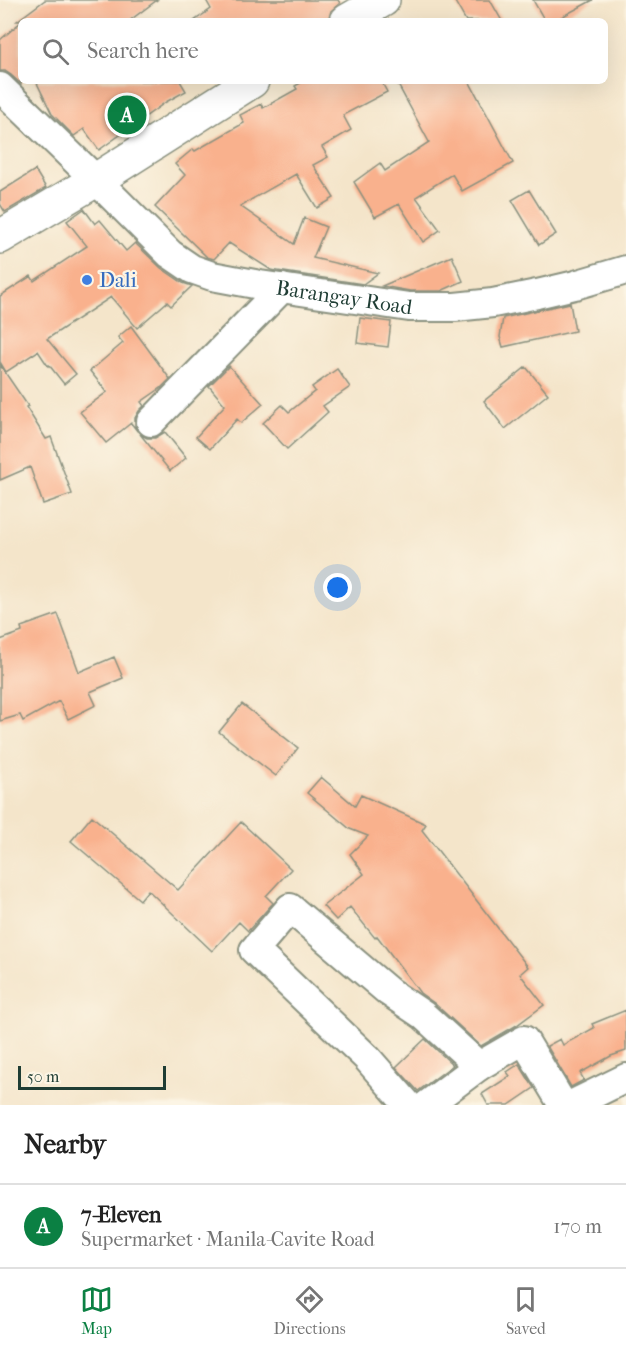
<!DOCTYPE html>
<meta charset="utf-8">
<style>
body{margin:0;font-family:"IM FELL French Canon",serif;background:#f6f6f6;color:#222}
.scale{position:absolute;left:18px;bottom:15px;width:148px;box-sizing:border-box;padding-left:6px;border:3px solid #1f3d34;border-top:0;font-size:16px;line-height:21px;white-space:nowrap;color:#1f3d34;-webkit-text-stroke:4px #fcf5e5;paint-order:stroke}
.you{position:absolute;left:338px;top:588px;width:21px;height:21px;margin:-15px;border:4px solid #fff;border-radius:50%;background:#1a73e8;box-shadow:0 0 0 9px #1a73e833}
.badge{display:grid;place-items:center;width:39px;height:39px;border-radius:50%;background:#0b8043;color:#fff;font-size:20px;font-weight:700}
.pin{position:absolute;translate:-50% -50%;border:3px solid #fff;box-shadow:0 2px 6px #0006}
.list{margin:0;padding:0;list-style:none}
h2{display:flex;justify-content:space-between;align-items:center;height:78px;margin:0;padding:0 24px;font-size:26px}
h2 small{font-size:20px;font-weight:400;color:#767676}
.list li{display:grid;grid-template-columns:39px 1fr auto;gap:18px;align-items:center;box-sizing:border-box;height:84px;padding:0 24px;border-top:2px solid #e0e0e0}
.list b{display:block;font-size:22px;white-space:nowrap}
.list p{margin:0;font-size:20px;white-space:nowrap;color:#767676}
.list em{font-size:20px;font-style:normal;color:#767676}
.icon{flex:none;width:33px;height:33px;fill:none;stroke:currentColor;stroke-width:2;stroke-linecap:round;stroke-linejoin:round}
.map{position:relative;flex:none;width:626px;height:1105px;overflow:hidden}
.search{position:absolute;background:#fff;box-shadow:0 6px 24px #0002;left:18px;right:18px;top:18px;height:66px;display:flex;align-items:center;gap:15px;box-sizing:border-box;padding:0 21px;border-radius:9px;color:#767676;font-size:22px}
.sheet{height:162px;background:#fff}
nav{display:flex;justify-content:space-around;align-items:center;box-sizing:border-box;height:84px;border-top:2px solid #e0e0e0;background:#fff;font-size:16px;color:#767676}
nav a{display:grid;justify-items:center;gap:3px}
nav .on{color:#0b8043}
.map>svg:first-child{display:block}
.building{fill:#f9b18d}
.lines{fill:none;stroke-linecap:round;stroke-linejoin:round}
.minor-casing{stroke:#8a917f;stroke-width:32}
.major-casing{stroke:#8a917f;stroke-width:36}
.minor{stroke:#fff;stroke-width:28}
.major{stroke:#fff;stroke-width:33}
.shop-dot{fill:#3f7fe0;stroke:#fcf5e5;stroke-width:2}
.labels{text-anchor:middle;stroke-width:4.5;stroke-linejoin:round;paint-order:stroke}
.shop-label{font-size:21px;fill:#366cbe;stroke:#fcf5e5;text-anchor:start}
.street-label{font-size:21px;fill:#1f3d34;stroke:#fcf5e5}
</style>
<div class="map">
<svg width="626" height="1105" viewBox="0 0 626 1105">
<rect width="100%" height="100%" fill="#fcf5e5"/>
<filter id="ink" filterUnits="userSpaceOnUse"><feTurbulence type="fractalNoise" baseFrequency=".0167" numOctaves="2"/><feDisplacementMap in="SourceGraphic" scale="12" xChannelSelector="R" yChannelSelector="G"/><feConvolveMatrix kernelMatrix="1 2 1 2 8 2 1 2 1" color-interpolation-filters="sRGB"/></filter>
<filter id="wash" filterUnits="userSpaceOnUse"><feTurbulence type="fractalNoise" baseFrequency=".008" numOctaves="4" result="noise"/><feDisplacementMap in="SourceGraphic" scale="24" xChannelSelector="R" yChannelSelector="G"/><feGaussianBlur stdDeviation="1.35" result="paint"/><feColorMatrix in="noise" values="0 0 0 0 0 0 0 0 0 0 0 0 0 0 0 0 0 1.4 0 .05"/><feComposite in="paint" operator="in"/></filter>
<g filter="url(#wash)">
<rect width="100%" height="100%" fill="#f4e5ca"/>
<g id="blocks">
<path class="building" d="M45,0H157L129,21H17Z
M206,0H338L340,3L331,11L328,21H194L211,9Z
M454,0H490L502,21H466Z
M533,0H593L554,21H545Z
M21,22V84L11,75L5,71H0V40Z
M36,81H180L186,91L166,102L99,150L84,129L74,136L52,114Z
M304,81H381L387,92L343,115L351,130L322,147L328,157L313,165L334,198L317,208L296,174L240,206L294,244L304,218L326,227L313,258L378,273L363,284L271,270L229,243L214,259L207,257L155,207L185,175L175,164L193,149L195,151L244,123L240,115L261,104L263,108L297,89L295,86Z
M396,81H469L513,163L462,191L452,174L416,197L440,230L423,242L399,204L375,217L354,182L380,163L385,171L429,142Z
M35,170L46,188L5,212L0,204V192Z
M529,190L556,234L539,245L512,200Z
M84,209L95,224L100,220L126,251L135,243L161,268L183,283L192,286L171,306L167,302L137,328L111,297L47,339L76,374L64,384L49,365L48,366L38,351L6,372L0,362V296L31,276L34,281L87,246L67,221Z
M452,256L463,281L441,291H410L382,286Z
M570,303L575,331L503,347L500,337L503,318Z
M360,318L391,322L388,347L357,343Z
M131,326L170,379L161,388L141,402L144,406L139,411L135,418V426L138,432L131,423L106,443L80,412L107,392L90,371L123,343L118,337Z
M0,365L28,406L26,407L46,439L51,437L72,494L43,504L30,467L0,480Z
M229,366L263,404L241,423L237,419L210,449L196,437L225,405L209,386Z
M526,367L548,394L505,429L484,401Z
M337,369L350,387L323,406L328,412L287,449L263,423L282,405L289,412L315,391L312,387Z
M165,432L186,458L170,471L140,434L147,438H155Z
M58,614L79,672L114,657L123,678L90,692L96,705L68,719L59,701L23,721L20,715L0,721V640L22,632L21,627Z
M242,704L298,748L276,776L219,732Z
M321,777L355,806L361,795L426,824L422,830L528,967L520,974L544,1005L517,1025L481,1046L434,1003L420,993L377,936L375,938L350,907L336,920L323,906L364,874L350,854L368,836L350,829L307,793Z
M92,816L178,890L241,822L291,869L266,896L273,903L248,931L239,922L212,951L148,890L140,900L71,841Z
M626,1010V1051L611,1056L580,1073L584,1080L571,1087L547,1046L560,1039L563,1045L594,1028L592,1024Z
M425,1039L453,1065L418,1091L396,1067Z
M519,1064L534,1088L509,1105H488L482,1094L510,1076L507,1072Z"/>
</g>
</g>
<g filter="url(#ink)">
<use href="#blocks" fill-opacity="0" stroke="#8a917f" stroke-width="1.5"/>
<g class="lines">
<defs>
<g id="minor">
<path id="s1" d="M0,87L96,180L170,254L192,269L212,276L260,285L409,307H455L493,303L537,294L575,285L626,270"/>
<path d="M151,422L282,288"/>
<path d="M408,1105L367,1058L254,950L290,908L389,992L423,1015L479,1066"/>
<path d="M427,1105L479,1066L524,1040L563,1105"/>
<path d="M571,1105L626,1078"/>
</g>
<path id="major" d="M347,21L383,0
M0,237L96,180L252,81"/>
</defs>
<use href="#minor" class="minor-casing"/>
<use href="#major" class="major-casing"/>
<use href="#minor" class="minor"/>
<use href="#major" class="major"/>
</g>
</g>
<circle class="shop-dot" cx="87" cy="280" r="6"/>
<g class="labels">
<g class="shop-label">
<text x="99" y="287">Dali</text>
</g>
<g class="street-label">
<text dy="7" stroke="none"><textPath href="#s1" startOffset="420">Barangay Road</textPath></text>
</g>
</g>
</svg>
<div class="scale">50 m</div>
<div class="you"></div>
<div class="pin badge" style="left:127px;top:115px">A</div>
<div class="search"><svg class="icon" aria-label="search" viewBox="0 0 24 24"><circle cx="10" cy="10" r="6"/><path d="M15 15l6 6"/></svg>Search here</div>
</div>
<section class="sheet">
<h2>Nearby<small></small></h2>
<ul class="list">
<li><span class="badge">A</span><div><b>7-Eleven</b><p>Supermarket · Manila-Cavite Road</p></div><em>170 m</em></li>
</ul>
</section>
<nav>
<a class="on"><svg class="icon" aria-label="map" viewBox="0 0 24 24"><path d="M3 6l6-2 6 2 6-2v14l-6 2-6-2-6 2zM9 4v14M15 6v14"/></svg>Map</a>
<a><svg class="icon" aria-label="directions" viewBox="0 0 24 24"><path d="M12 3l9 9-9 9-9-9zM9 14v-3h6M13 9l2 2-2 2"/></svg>Directions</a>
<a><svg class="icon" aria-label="saved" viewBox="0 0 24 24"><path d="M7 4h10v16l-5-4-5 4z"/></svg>Saved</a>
</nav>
